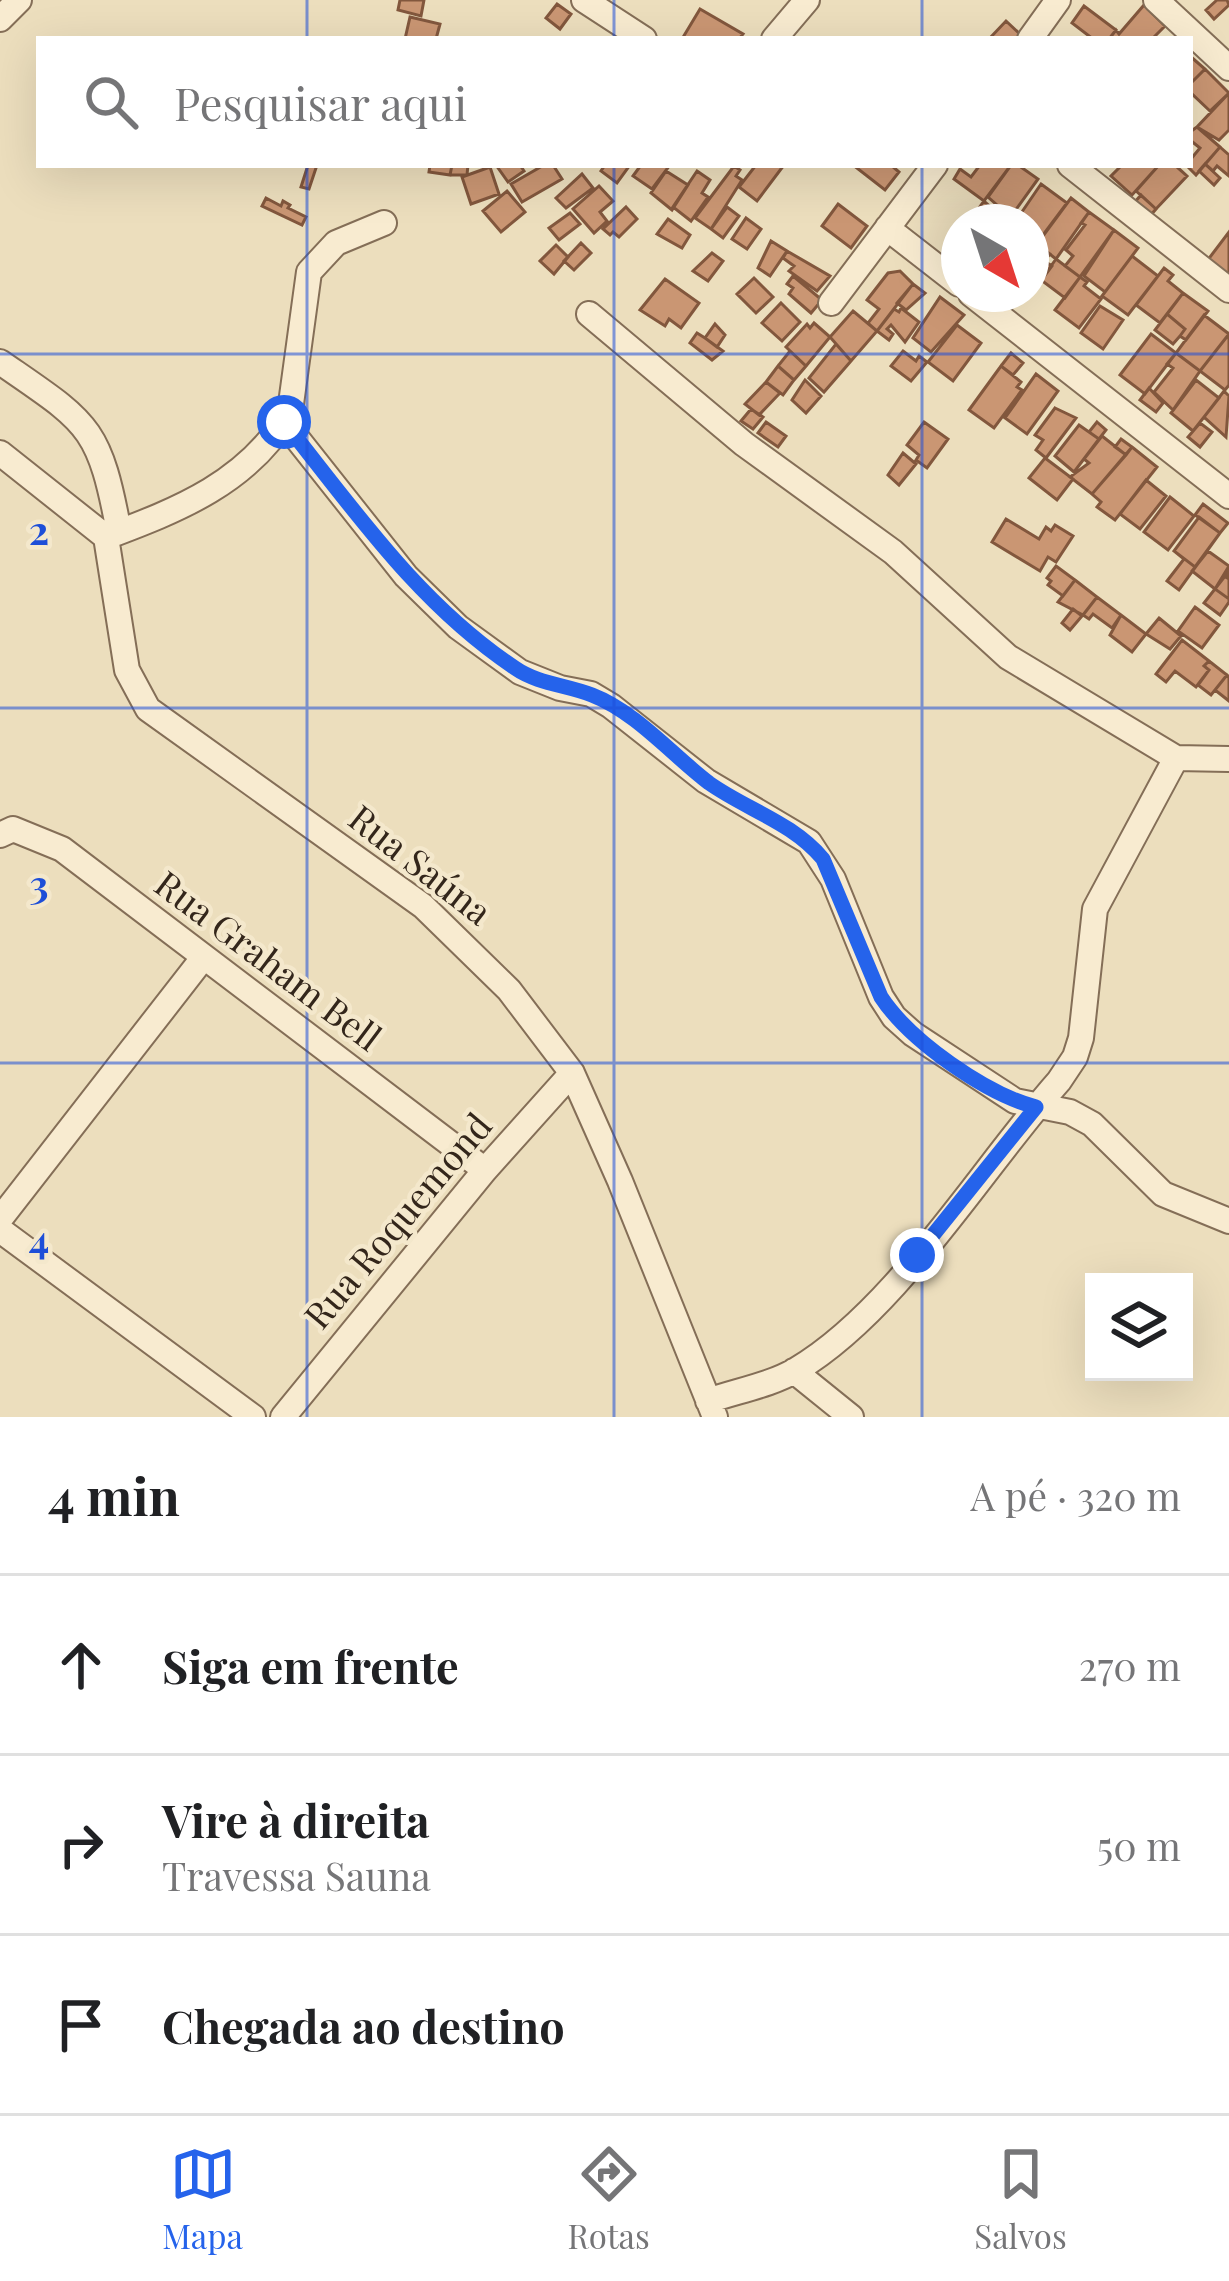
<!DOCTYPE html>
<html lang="pt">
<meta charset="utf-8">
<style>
body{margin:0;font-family:"Playfair Display",serif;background:#f6f6f6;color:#202124}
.controls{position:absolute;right:36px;bottom:36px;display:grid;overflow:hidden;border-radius:0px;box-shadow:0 12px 48px #0002}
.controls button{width:108px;height:108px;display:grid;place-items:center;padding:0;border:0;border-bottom:3px solid #e0e0e0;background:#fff;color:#202124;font:60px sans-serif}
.compass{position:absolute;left:941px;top:204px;width:108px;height:108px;border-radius:50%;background:#fff;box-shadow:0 12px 48px #0002;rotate:141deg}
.stop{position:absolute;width:36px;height:36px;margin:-27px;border:9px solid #2563eb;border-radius:50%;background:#fff}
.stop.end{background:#2563eb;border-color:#fff;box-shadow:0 3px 12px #0008}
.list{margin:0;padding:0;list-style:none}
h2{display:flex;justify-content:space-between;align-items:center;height:156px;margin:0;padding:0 48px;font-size:51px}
h2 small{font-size:39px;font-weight:400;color:#757577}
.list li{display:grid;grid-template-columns:78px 1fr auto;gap:36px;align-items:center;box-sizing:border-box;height:180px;padding:0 48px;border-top:3px solid #e0e0e0}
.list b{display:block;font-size:45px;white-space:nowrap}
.list p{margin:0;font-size:39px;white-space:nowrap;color:#757577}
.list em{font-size:39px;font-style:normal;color:#757577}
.icon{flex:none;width:66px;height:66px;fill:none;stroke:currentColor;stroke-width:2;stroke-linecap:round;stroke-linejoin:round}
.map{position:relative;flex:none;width:1229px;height:1417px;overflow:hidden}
.search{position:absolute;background:#fff;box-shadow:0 12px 48px #0002;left:36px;right:36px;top:36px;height:132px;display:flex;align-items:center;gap:30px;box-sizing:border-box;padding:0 42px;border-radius:0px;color:#757577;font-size:45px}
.sheet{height:696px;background:#fff}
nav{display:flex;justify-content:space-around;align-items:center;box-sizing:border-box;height:168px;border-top:3px solid #e0e0e0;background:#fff;font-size:33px;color:#757577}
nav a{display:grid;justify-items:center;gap:6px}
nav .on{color:#2563eb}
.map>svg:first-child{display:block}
.building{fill:#ca9673;stroke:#82573d;stroke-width:3}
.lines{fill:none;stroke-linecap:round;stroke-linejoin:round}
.minor-casing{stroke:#846e57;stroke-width:28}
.minor{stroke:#f8ebd0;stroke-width:24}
.route{stroke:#2563eb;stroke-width:15}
.grid{fill:none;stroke:#1d4ed8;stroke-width:3;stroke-opacity:0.55}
.labels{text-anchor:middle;stroke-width:9;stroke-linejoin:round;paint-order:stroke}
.street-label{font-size:36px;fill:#33261b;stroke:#f4e8cc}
.grid-label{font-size:39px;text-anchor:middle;font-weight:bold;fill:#1d4ed8;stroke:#f4e8cc;stroke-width:9;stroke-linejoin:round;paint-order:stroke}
</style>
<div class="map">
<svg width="1229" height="1417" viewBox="0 0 1229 1417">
<rect width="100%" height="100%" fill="#ecdebd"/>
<path class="building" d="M400,0H424L421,16L398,10Z
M1217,0H1227L1229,5L1214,19L1206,10Z
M557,4L571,14L560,29L546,18Z
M1144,5L1165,26L1152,39H1109L1116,30L1119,34Z
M1084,6L1116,30L1109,39H1093L1072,23Z
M700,9L743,34L739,39H682Z
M410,17L440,24L436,39H405Z
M1006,21L1021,35L1018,39H989Z
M1190,56L1205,69L1190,84Z
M1205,69L1229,93L1210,111L1190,92V84Z
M1229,93V130L1219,140L1197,127Z
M1197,127L1220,147L1196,175L1186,165L1200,148L1190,140V132Z
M1220,147L1229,155V176L1217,166L1213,171L1205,164Z
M1205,164L1220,178L1214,185L1199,171Z
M308,165H317L309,189L301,187Z
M430,165H452L450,175L429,172Z
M452,165H468L467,175H450Z
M496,165H520L524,171L508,182Z
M544,165H553L562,179L522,202L511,184Z
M605,165H630L617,183L601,171Z
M641,165H670L652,189L633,176Z
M784,165L757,201L739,187L756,165Z
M853,165H891L899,172L885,190Z
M980,165H1011L984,201L954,179L960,169L971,177Z
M1011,165H1018L1038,179L1007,222L993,210L998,206L988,197Z
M1122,165H1159L1132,195L1111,176Z
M1159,165H1175L1187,176L1156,209L1136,191Z
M1159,165H1180L1178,168L1187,176L1156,209L1136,191Z
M734,166L740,170L736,176L742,180L711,229L695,218Z
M490,167L499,194L471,204L462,177Z
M666,171L688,185L672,210L651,193Z
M697,171L710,180L702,193L708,197L691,221L673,207Z
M582,174L593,188L566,208L556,198Z
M1041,184L1067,203L1040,239L1031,233V222H1015Z
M599,186L613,201L600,212L607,221L594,233L573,209Z
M507,191L525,212L501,232L483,211Z
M1141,195L1156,209L1149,217L1134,203Z
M266,198L281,206L283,201L290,205L288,208L306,217L302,225L262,206Z
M1071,198L1089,212L1056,259L1037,244Z
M984,201L1007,222H969Z
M838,204L867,226L851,248L822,226Z
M626,207L637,219L619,237L613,232L610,235L603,229Z
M727,207L739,216L723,238L711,229Z
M1089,212L1114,230L1080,277L1065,266L1073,256L1066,250L1085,225L1081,223Z
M570,213L580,224L559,240L549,228Z
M746,218L761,229L747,249L732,239Z
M668,219L690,235L682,248L657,234Z
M1114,230L1138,248L1105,292L1084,276Z
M1229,232V277L1207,261Z
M771,241L787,251L770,276L758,268Z
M1032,241L1050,254L1044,261L1052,266L1032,293Z
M581,243L591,253L574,270L564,261Z
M556,245L568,257L554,274L540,261Z
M787,251L830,276L817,291L789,271L794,266L783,258Z
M712,253L723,261L708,281L693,271Z
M1132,256L1158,276L1128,315L1102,296Z
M1056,259L1080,277L1065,298L1041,280Z
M1164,268L1173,275L1168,281L1183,293L1160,323L1136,305Z
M900,271L913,284L877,331L868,323L879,309L867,300L888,273Z
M793,276L822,300L811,313L789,294L793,288L787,284Z
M1080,277L1087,282L1084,286L1101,299L1079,328L1055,310Z
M754,278L773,297L756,313L737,294Z
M665,279L699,303L681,328L669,319L665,326L640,310Z
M913,284L925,293L906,310L897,303Z
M1183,293L1208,311L1186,340L1180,336L1173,344L1155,330Z
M1183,293L1208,311L1186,340L1180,336L1185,329L1167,314Z
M940,297L964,315L931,352L913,338Z
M781,303L800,322L782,341L762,323Z
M1100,306L1123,320L1103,349L1081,333Z
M901,308L919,322L905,342L891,325L887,329L893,334L889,340L877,331L894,309L899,312Z
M853,311L877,331L851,361L830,337Z
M1204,315L1229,334L1200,371L1176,353Z
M814,323L830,337L806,366L786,347L807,324L810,328Z
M715,324L725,335L717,347L705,338Z
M957,325L981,343L953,381L928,362Z
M697,333L705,338L723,351L712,360L690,343Z
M1151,334L1176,353L1145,394L1120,375Z
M1229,334V385L1225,390L1200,371Z
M836,344L851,361L824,392L809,378Z
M790,351L806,366L794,380L778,366Z
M903,351L916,361L919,356L927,362L911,381L891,366Z
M1011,353L1023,363L1013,375L1001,366Z
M1176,353L1200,371L1173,410L1154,392L1173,368L1167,364Z
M778,366L794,380L783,395L766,382Z
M1001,366L1021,382L1017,387L1022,390L994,428L969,410Z
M1036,374L1058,391L1027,434L1005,418Z
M805,380L821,396L806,413L792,400Z
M1196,380L1219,398L1193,431L1171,413Z
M766,382L780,393L759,415L745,404Z
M1149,388L1163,403L1156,412L1140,400Z
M1224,391L1229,396L1226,437L1204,417Z
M1055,408L1076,418L1046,458L1036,450L1043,440L1035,435Z
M751,409L763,417L753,429L741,421Z
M766,422L786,436L778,447L758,433Z
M924,422L948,439L927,468L916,460L919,455L907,445Z
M1097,422L1106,430L1099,439L1089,432Z
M1200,423L1212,432L1200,447L1188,437Z
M1079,425L1099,439L1074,472L1055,456Z
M1102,436L1126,455L1092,494L1070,477L1089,463L1084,459Z
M1121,439L1132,447L1126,455L1115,447Z
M1132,447L1157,467L1115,520L1097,507L1101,502L1092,494Z
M903,453L916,464L899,485L888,475Z
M1045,458L1073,479L1057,500L1029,478Z
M1146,480L1166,496L1140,529L1120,514Z
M1170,497L1194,516L1168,550L1144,532Z
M1203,504L1228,523L1220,533L1195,515Z
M1199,517L1220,533L1195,567L1174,551Z
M1199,517L1220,533L1179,590L1167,581L1184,559L1174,551Z
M1006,519L1039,539L1046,527L1051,531L1055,525L1073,536L1056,562L1048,557L1040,571L992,542Z
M1208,551L1229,566L1215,589L1192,571Z
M1056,566L1075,580L1063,596L1048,585L1051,581L1047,578Z
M1229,571V602L1220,615L1204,603Z
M1224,576L1229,579V599L1215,589Z
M1075,580L1097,597L1083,615L1058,602Z
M1097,597L1121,615L1112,628L1093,614L1089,619L1083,615Z
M1195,607L1219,625L1202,648L1178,631Z
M1073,609L1082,616L1070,630L1062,623Z
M1121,615L1146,634L1132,652L1110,635Z
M1159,618L1181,636L1170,649L1146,634Z
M1182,640L1209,661L1204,666L1209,670L1196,687L1175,671L1166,682L1156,674Z
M1209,661L1227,675L1211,695L1198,685L1209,670L1204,666Z
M1227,675L1229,677V701L1215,690Z"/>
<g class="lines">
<defs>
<path id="minor" d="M584,0L644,39
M1156,0L1229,68
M0,19L19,0
M774,39L807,0
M1030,39L1058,0
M1070,165L1229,290
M887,228L959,284
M971,294L1229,496
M831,303L935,165
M589,314L744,444L893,552L1008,657L1176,758L1229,759
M0,362C88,423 99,424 119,532
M284,422L406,576L458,627L520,672L560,688L591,694L611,706L706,781L809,842L833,879L881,997L894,1017L913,1034L1015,1101L1070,1112L1092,1124L1163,1194L1229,1221
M0,453L106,537L127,670L148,709L423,906L509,990L572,1073L620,1181L715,1417
M106,537C178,510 250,482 290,411L309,272L336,243L384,223
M0,835L13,829L62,849L485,1170
M0,1219L203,958
M0,1230L253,1417
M794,1371L851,1417
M708,1401C736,1391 771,1385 796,1370C896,1311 981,1169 1059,1081L1075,1057L1081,1038L1095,909L1176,758
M283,1417L485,1170L572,1073"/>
</defs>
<use href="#minor" class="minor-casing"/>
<use href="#minor" class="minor"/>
</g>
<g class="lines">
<path class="route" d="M284,422C355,511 419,604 515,668C538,684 567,685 592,695C636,712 672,755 709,783C747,810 792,822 823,859L881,997C910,1041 986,1094 1036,1107L917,1255"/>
</g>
<path class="grid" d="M307,0V39M614,0V39M922,0V39M307,165V1417M614,165V1417M922,165V1417M0,354H1229M0,708H1229M0,1063H1229"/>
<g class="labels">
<g class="street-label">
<text transform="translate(420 865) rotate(38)" y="13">Rua Saúna</text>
<text transform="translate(268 961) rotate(37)" y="13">Rua Graham Bell</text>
<text transform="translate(398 1221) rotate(-50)" y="13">Rua Roquemond</text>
</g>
</g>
<g class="grid-label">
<text x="39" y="545">2</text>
<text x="39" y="899">3</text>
<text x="39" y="1254">4</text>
</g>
</svg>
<div class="controls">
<button><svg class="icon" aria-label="layers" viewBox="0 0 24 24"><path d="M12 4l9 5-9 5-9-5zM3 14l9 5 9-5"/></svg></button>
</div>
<svg class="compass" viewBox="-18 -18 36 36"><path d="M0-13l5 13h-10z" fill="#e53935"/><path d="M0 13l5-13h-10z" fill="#757577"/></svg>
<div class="stop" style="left:284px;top:422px"></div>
<div class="stop end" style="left:917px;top:1255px"></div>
<div class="search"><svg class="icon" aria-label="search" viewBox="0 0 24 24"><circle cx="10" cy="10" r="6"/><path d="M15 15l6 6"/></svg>Pesquisar aqui</div>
</div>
<section class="sheet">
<h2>4 min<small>A pé · 320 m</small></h2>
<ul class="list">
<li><svg class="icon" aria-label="ahead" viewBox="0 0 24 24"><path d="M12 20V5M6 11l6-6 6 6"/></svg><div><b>Siga em frente</b></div><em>270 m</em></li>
<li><svg class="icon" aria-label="right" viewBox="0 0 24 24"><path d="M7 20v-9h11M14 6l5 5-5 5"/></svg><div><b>Vire à direita</b><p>Travessa Sauna</p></div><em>50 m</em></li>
<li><svg class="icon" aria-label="arrive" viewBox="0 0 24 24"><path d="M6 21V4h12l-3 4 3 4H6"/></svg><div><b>Chegada ao destino</b></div></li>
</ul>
</section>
<nav>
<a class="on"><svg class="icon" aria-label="map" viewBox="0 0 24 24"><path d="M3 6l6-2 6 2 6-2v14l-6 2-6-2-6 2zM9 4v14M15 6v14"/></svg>Mapa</a>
<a><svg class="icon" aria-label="directions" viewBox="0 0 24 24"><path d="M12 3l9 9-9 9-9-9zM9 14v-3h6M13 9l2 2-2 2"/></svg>Rotas</a>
<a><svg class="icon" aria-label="saved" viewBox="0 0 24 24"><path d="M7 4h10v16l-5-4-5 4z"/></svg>Salvos</a>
</nav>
